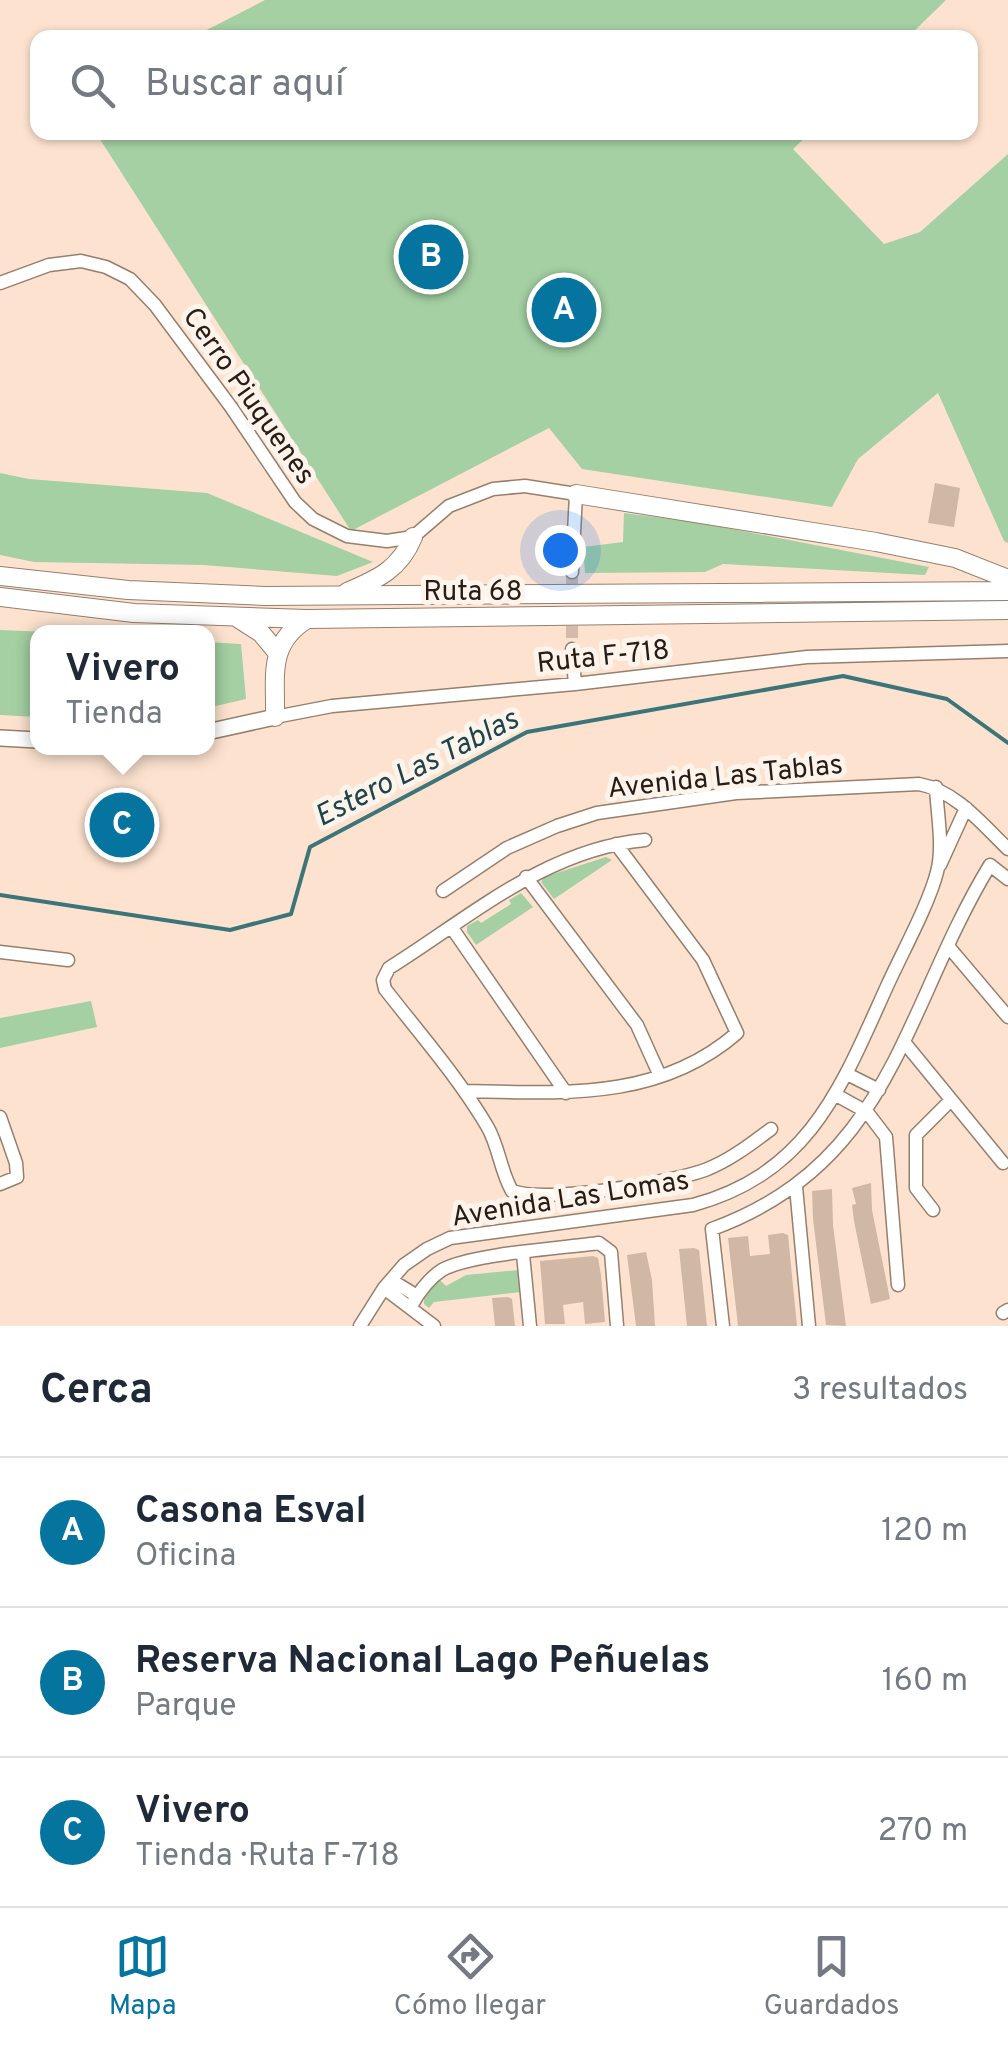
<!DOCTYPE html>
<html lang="es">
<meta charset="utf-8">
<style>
body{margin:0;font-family:Overpass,sans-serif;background:#f2f2f3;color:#1f2937}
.you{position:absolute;left:560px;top:550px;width:35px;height:35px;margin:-25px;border:8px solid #fff;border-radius:50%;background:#1a73e8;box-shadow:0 0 0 15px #1a73e833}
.badge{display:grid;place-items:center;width:65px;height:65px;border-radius:50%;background:#05759f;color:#fff;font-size:32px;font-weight:700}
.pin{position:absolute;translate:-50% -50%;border:5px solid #fff;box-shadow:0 2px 10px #0006}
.popup{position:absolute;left:30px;top:625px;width:185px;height:130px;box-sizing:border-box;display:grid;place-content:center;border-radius:20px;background:#fff;filter:drop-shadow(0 2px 8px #0005);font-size:32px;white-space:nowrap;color:#747a83}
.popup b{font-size:38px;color:#1f2937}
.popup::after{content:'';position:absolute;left:50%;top:100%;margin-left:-20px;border:20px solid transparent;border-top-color:#fff}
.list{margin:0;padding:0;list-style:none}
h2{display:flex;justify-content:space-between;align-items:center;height:130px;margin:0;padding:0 40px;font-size:42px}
h2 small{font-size:32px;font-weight:400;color:#747a83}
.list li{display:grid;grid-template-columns:65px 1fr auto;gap:30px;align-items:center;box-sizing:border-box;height:150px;padding:0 40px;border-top:2px solid #e0e1e3}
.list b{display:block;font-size:38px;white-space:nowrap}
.list p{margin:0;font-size:32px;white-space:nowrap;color:#747a83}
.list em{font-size:32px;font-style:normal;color:#747a83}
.icon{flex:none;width:55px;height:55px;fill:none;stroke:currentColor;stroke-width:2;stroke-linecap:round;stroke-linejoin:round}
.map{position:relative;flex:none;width:1008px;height:1326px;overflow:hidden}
.search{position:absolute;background:#fff;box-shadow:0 2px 8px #0004;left:30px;right:30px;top:30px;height:110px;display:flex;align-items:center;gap:25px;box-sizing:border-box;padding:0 35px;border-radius:20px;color:#747a83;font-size:38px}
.sheet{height:580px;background:#fff}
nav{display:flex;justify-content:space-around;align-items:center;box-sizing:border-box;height:140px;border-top:2px solid #e0e1e3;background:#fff;font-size:28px;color:#747a83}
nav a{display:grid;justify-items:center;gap:5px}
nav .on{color:#05759f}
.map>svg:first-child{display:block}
.green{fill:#a4d0a3}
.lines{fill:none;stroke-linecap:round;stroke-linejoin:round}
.stream{stroke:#3b7479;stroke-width:4}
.building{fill:#d1b8a4}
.minor-tunnel{stroke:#d2bbaa;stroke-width:12;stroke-dasharray:12 6;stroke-linecap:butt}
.minor-casing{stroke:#967f6d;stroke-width:15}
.major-casing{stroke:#967f6d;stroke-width:18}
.highway-casing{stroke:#967f6d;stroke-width:20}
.minor{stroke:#fff;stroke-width:12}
.major{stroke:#fff;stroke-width:15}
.highway{stroke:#fff;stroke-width:18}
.labels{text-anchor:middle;stroke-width:10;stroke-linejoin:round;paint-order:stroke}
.street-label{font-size:28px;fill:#261d16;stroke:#fef4ec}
.water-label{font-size:30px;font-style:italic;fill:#1e454a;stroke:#fef4ec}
</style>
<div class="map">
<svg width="1008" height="1326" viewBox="0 0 1008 1326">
<rect width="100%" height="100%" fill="#fde3cf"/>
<path class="green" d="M265,0H946L908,37H193Z
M96,133H810L793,149L884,244L920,232L1008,154V543L1004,541L938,393L858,459L832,507L582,469L549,428L351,531Z
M0,473L29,479L207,493L373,562L337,576L204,565L34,562L0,555Z
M624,513L701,523L929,567L925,575L723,564L705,572L585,573L583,547L623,542Z
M0,630L49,632H37V717L0,715Z
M207,642L241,644L246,699L207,708Z
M606,857L612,860L554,899L541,882L544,877Z
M521,893L533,907L476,945L467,932V926L478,920L481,923L511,904L509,900Z
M91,1001L97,1027L0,1048V1018Z
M519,1270L521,1292L434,1302L429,1308L424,1304V1297L439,1279L446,1286L466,1275Z"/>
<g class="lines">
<path class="stream" d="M0,895L230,930L291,914L310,847L527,732L843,676L947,699L1008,743"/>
</g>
<path class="building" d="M557,276L574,286L566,299L591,314L577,338L569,341L563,338L558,341L552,331L539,323L546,312L539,308Z
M935,483L960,488L954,527L928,523Z
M871,1183L872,1210L890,1299L871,1304L854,1221L852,1205L856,1204L852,1188Z
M832,1189L833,1225L846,1326L826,1325L813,1219L812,1191Z
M783,1233L788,1235L797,1326H738L728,1238L748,1236L750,1256L770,1254L768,1235Z
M694,1248L699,1250L707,1326H687L679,1249Z
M646,1252L652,1280L655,1326H636L627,1255Z
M593,1256L598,1258L601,1275L605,1322L585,1324L583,1302L563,1305L565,1324H545L540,1261Z
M508,1297L512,1299L515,1326H495L492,1298Z"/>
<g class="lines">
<path class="minor-tunnel" d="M572,572V649"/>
<defs>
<path id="minor" d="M0,283L49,265L81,261L106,267L130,279L155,305L231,407L295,502L313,519L347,536L387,541L413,537L449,506L493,489L525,486L576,494L572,572
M572,649L575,684
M275,717L332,706L575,684L807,657L1008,651
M645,840C546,849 469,918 389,968L383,980L385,989C420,1034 458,1077 487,1126C499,1146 500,1170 512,1191C547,1203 669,1183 705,1170C729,1161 751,1144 771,1129
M940,865L966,808
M526,877L637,1025L660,1076
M443,891L507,848L557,826L597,813L736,793L919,784C956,791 982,824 1008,849
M452,928L566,1093
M948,946L1008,1017
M0,952L68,960
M904,1042L1003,1163
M847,1074L879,1090
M465,1091C562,1093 659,1101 737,1033L703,960L616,844
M836,1095L867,1112L886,1137L898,1285
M0,1117L16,1163L17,1177L0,1184
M796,1187L809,1326
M933,1210L916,1188V1135L951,1100
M523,1254L530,1326
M391,1280L417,1296
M384,1288L434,1326
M411,1306C419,1292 428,1279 442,1270C470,1254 562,1248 599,1243L611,1252L617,1326
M1003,1313L1008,1310
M360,1326L384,1288L404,1265L427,1249L450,1238L693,1205C811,1173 842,1085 888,984C902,953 929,904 937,872C944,846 937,813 936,787
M723,1326L712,1229C893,1163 902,1010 990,865L1008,879"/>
<path id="major" d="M207,732L275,717
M0,738L37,740"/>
<path id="highway" d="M576,494L876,542L955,558L1008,579
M0,576L128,590L265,596L1008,591
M347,592C378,579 400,569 413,537
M0,597L134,613L307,619L1008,610
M236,617L261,633L276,651
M275,717C276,676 267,644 307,619"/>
</defs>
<use href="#minor" class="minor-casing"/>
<use href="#major" class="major-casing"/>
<use href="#highway" class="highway-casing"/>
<use href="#minor" class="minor"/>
<use href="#major" class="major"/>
<use href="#highway" class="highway"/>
</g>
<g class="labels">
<g class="street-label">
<text transform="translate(250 395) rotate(55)" y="10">Cerro Piuquenes</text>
<text x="473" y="600">Ruta 68</text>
<text transform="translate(603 655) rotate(-6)" y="10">Ruta F-718</text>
<text transform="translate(725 775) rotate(-6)" y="10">Avenida Las Tablas</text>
<text transform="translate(570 1197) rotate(-9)" y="10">Avenida Las Lomas</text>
</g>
<g class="water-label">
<text transform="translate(416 767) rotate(-27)" y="10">Estero Las Tablas</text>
</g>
</g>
</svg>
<div class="you"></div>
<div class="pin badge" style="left:564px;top:310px">A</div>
<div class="pin badge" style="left:431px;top:257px">B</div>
<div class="pin badge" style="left:122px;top:825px">C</div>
<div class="popup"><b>Vivero</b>Tienda</div>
<div class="search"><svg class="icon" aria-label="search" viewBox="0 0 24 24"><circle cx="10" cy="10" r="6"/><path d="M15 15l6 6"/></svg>Buscar aquí</div>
</div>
<section class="sheet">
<h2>Cerca<small>3 resultados</small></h2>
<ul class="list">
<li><span class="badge">A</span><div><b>Casona Esval</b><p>Oficina</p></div><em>120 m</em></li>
<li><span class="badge">B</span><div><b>Reserva Nacional Lago Peñuelas</b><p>Parque</p></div><em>160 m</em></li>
<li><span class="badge">C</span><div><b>Vivero</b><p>Tienda · Ruta F-718</p></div><em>270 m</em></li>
</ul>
</section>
<nav>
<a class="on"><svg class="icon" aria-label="map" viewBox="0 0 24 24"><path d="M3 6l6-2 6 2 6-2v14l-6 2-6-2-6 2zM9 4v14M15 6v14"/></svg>Mapa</a>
<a><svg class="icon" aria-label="directions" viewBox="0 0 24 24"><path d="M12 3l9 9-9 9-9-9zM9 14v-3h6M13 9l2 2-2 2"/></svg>Cómo llegar</a>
<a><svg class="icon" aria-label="saved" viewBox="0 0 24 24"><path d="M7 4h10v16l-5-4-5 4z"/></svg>Guardados</a>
</nav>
